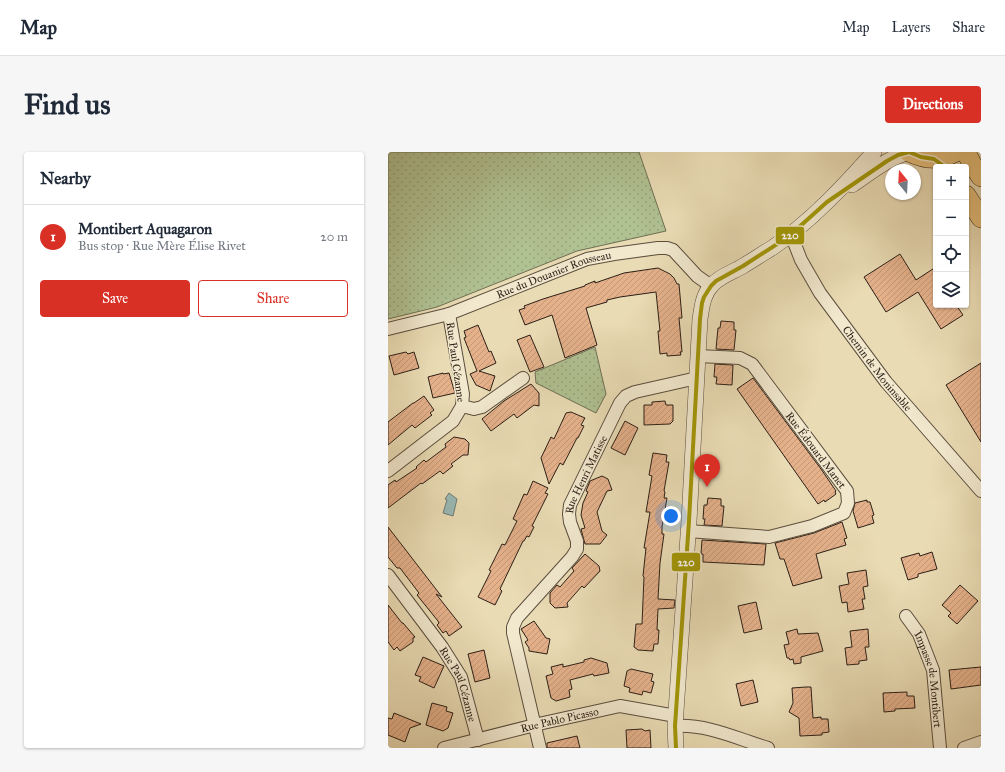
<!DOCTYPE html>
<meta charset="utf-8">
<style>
body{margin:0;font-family:"IM FELL Great Primer",serif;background:#f6f6f7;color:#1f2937}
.controls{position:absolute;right:12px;top:12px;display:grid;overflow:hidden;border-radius:4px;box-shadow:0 1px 3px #0004}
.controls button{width:36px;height:36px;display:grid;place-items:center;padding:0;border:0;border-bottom:1px solid #e0e1e3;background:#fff;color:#1f2937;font:20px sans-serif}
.compass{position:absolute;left:497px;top:12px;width:36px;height:36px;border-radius:50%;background:#fff;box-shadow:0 1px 3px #0004;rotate:342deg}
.you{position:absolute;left:283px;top:364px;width:14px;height:14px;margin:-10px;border:3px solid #fff;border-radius:50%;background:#1a73e8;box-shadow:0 0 0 6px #1a73e833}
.badge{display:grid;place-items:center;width:26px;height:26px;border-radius:50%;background:#d93025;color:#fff;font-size:13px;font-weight:700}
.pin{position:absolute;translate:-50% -33px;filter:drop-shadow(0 1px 2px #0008)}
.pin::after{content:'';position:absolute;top:21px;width:14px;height:12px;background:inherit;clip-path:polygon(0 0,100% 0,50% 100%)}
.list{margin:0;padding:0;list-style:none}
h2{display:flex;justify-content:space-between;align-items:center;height:52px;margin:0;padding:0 16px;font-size:17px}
h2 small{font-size:13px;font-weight:400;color:#747a83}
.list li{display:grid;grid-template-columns:26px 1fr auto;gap:12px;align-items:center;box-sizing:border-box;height:64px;padding:0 16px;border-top:1px solid #e0e1e3}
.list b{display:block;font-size:15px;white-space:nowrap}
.list p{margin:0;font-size:13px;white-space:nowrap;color:#747a83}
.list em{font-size:13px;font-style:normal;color:#747a83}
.actions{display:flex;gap:8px;padding:12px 16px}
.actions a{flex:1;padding:9px 0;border:1px solid #d93025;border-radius:4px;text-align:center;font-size:14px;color:#d93025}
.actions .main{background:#d93025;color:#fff}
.icon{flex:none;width:22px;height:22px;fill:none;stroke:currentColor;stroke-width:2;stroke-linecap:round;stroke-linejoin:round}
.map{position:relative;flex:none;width:593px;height:596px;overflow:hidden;border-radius:4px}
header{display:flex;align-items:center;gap:24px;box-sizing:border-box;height:56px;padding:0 20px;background:#fff;border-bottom:1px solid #e0e1e3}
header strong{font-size:19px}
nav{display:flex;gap:22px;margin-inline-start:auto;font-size:14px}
.intro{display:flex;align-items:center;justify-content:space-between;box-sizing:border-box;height:96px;padding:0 24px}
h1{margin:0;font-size:28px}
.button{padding:10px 18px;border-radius:4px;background:#d93025;color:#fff;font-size:14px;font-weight:700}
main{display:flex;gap:24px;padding:0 24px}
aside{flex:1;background:#fff;border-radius:4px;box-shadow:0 1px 3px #0004}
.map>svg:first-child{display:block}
.grass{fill:url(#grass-dots);stroke:#6e7054}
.water{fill:#99b9b5;stroke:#6d7b75}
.building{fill:url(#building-hatch);stroke:#2c1f16}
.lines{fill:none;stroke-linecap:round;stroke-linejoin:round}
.minor-casing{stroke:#5b4e3e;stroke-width:14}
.tertiary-casing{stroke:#5b4e3e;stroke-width:16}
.primary-casing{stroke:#2c1f16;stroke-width:20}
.minor{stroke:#f1e8ce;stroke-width:12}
.tertiary{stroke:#f1e8ce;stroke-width:15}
.primary{stroke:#e4be7a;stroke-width:19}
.bus-1-casing{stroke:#f1e8ce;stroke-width:7}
.bus-1{stroke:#a29607;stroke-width:4}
.labels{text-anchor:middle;stroke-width:3;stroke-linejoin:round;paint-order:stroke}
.street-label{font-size:11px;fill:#2c1f16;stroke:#f1e8ce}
.line-badge{stroke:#f1e8ce;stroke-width:1.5}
.badge-label{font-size:11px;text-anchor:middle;font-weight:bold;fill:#fff}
</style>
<header>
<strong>Map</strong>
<nav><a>Map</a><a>Layers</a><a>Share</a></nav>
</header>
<div class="intro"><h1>Find us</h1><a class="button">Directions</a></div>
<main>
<aside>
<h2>Nearby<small></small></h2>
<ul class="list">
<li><span class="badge">1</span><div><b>Montibert Aquagaron</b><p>Bus stop · Rue Mère Élise Rivet</p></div><em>20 m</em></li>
</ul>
<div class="actions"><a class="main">Save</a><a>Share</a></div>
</aside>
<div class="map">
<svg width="593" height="596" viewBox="0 0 593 596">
<defs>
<pattern id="grass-dots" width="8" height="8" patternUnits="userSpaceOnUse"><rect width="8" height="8" fill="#b0c192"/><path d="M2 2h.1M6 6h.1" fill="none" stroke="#98a57d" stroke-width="1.8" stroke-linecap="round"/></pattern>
<pattern id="building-hatch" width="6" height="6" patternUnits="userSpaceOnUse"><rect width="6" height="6" fill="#e4b18b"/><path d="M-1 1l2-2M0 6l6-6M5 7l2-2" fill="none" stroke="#c49877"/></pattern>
</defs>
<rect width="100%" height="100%" fill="#e9dbb4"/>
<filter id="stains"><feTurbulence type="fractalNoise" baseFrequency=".005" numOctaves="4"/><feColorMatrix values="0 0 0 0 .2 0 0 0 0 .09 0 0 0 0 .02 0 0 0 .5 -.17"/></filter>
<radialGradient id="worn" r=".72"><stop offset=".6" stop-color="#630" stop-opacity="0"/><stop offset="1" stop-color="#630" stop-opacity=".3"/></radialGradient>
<path class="grass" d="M0,0H251L278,79L189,99L49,155L0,167Z
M207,195L218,242L208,261L148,231L147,220Z"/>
<path class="water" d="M61,341L69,347L65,364L55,361L59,348L57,347Z"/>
<path class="building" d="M512,102L528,128L548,115V153H568L575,163L553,177L530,140L498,160L476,125Z
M270,116L282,122L286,126L289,132H291L294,166H291L294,200H292L293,203L279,204V201L272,202L270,179H272L268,140L232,145L219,148V150L198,156L209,193L177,206L164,163L137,173L131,158L137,156L136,154L155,147L197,134V133L207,129V131L236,121Z
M333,169L346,170V178H348L346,198L328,197L330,176H332Z
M90,173L101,200L103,199L108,211L91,219L107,224L102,239L88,233L82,222L89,219L76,186L78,185L76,179Z
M142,183L156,215L142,220L129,188Z
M18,200L20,202L26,200L31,216L6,223L1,204Z
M593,211V290L558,233Z
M327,212L345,213L344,233L328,232L329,225H326Z
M55,221V222L61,221L67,241L45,246L40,225Z
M365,226L433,317L448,339L447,340L448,342L437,350L436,348L430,352L349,237Z
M143,232L151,241V254L146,253L129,266L126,262L103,279L94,267L116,249Z
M36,244L46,258L42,261L44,263L27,276L24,273L0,293V270L25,251H26Z
M277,249L278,253H285V269L282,272L256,273V253H264V250Z
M183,260L197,266L193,273L196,274L190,286H189L175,313L172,311L161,332L153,306L163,285L166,287L178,261Z
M237,269L250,276L237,303L223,296Z
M66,285L77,287L81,291L80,303H75L63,312L65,314L55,322L52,319L34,332L33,331L0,356V333L7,328L8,330L29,316L28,315L36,308L38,310L58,295L57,292Z
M265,301L279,303L278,310H281L276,339L277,340L276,346H279L274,375V382H276L272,411L270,447L287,448L286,456L270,457L269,478H271L270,492H266L265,499L250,498L246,495L248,472H254L256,425L255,424L258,396H256L262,360H258L264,324L261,323Z
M214,324L220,327L224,338L219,339L209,360L214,379L219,383L212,392H197L193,377L197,376L193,363L195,351L200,340L198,339L202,329Z
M145,329L160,336L157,341L160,342L144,374L146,375L141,385L139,384L136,389H135L112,437L114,439L107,453L90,445L103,419L101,418L114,392L117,393L129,369L125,367L136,342L139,343Z
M320,346L333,347V354H336L334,374L316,373L317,367H315L316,353H319Z
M479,348V350H482L486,363L484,364L486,371L470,376L465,359L467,351Z
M454,370L459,386L456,387L458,393L428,402L434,426L405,434L396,407H392L387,391L426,381Z
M0,375L54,445L48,442L74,475L61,484L58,479L55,481L49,473L51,471L50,469L29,443L31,441L12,416H9L0,405Z
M314,388L378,392L376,413L315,410V402H313Z
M544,400L549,417L530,422V425L520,428L513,406L531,401L532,404Z
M197,402L211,414L212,419L196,436L194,434L179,451L180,455L167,456L162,451V441L169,433L172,435L186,419L184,416Z
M478,418L480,434L475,435L477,447H474L476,457L460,460L459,450L454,451L451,434L461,432L459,421Z
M572,433L590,449L569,472L560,464L563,461L554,453Z
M368,450L374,477L356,481L350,454Z
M0,453L14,471H15L27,485L25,486V490L12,499L9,495L6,498L0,490Z
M146,469L158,486L162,487L159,502L141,499V496L137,490L140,488L133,477Z
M409,477L410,482L430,481L435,499L413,505V511L406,512L405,507L402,508L401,506H399L396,493L401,492L398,480Z
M480,477L481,495H477L479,508L471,509V512L459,513L457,496L464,495L462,479Z
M96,498L102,526L87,530L80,502Z
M35,505L56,514L46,536L31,529L33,525L27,523Z
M203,506L219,511L221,521L206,524L205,522L182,528L184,537L181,538L182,545L168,549L163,546L158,524L165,522L163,515L175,512V515L196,510V508Z
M593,515V533L563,537L561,518Z
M243,517L265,522L263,529L266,530L263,541L255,539L254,543L241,540L242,536L236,534L239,519Z
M365,528L370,550L353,554L348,532Z
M418,535H423L425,566L433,565V567H440L441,580L434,581V583L412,584L411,566L401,560L405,551L404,536Z
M519,540V544H526L527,556L507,557V559L496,560L495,541Z
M44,551L59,555L58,559L65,561L60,576L55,579L38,573Z
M6,561L33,572L22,576L17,590L0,583V566L4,567Z
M254,577L257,579L262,578L263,596H239L238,578Z
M189,584L192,596H159V591Z"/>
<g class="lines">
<defs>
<g id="minor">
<path id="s1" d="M400,85L406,90L413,108L432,141L498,230L593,339"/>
<path id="s2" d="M0,177L61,162L199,107L226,102L270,96H279L285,98L309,124L323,134"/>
<path d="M74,254L86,257L94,255L135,226"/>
<path d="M0,319L65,269L74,254L75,242L61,162"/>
<path d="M300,379L381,385L424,374L456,361L460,351L459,339L364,212L352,206L310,204"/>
<path id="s3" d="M0,423L54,495L73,525L90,588"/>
<path id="s4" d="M518,464L531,482L545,518L552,596"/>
<path d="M287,574C320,572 350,587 380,596"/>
<path id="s5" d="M56,596L155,571L232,554L288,564"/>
<path id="s6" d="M152,596L125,481V475L129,466L184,405L189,397V389L182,370L181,362L182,353L232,251L238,244L247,240L309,226"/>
<path d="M576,596L593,590"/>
</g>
<path id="tertiary" d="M464,33C483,20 500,6 521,0
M288,596L287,574L301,369L312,167C314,155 315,142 324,133C332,124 345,120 355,114C365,108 374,102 384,96C422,70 455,35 486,0"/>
<path id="primary" d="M521,0C539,8 550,9 568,0
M578,0L584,12L593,25
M578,43L593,66"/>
</defs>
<use href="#minor" class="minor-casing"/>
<use href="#tertiary" class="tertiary-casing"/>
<use href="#primary" class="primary-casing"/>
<use href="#minor" class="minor"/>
<use href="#tertiary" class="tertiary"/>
<use href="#primary" class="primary"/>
<defs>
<path id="bus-1" d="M288,596L287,574L301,369L312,167L314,151L316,145L323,134L328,129L355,114L400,85L439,50L499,9L510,3L521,0L533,5L546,7L557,15"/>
</defs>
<use href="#bus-1" class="bus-1-casing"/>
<use href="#bus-1" class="bus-1"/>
</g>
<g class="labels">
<g class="street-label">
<text dy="4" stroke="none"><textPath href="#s2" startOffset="175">Rue du Douanier Rousseau</textPath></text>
<text transform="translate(68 210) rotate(82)" y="4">Rue Paul Cézanne</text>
<text dy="4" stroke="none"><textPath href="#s1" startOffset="160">Chemin de Moninsable</textPath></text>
<text transform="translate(428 298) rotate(53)" y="4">Rue Édouard Manet</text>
<text dy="4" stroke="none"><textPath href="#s6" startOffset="305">Rue Henri Matisse</textPath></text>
<text dy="4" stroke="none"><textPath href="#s4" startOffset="69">Impasse de Montibert</textPath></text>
<text dy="4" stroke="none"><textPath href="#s3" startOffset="131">Rue Paul Cézanne</textPath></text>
<text dy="4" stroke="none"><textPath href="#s5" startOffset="119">Rue Pablo Picasso</textPath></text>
</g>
</g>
<g class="line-badge">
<rect x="387" y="74" width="30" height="19" rx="4" fill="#a29607"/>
<rect x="283" y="400" width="30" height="20" rx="4" fill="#a29607"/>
</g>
<g class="badge-label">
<text x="402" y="87">220</text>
<text x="298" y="414">220</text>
</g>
<rect width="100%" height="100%" filter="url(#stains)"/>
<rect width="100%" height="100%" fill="url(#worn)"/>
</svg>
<div class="controls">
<button>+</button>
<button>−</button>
<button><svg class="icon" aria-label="locate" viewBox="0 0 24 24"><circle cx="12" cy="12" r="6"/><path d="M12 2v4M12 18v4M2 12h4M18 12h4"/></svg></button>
<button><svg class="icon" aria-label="layers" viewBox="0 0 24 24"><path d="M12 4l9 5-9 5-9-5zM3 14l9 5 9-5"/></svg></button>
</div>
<svg class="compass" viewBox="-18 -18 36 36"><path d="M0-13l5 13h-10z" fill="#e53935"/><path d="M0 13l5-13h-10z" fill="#747a83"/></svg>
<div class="you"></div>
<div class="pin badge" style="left:319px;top:335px">1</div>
</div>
</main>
